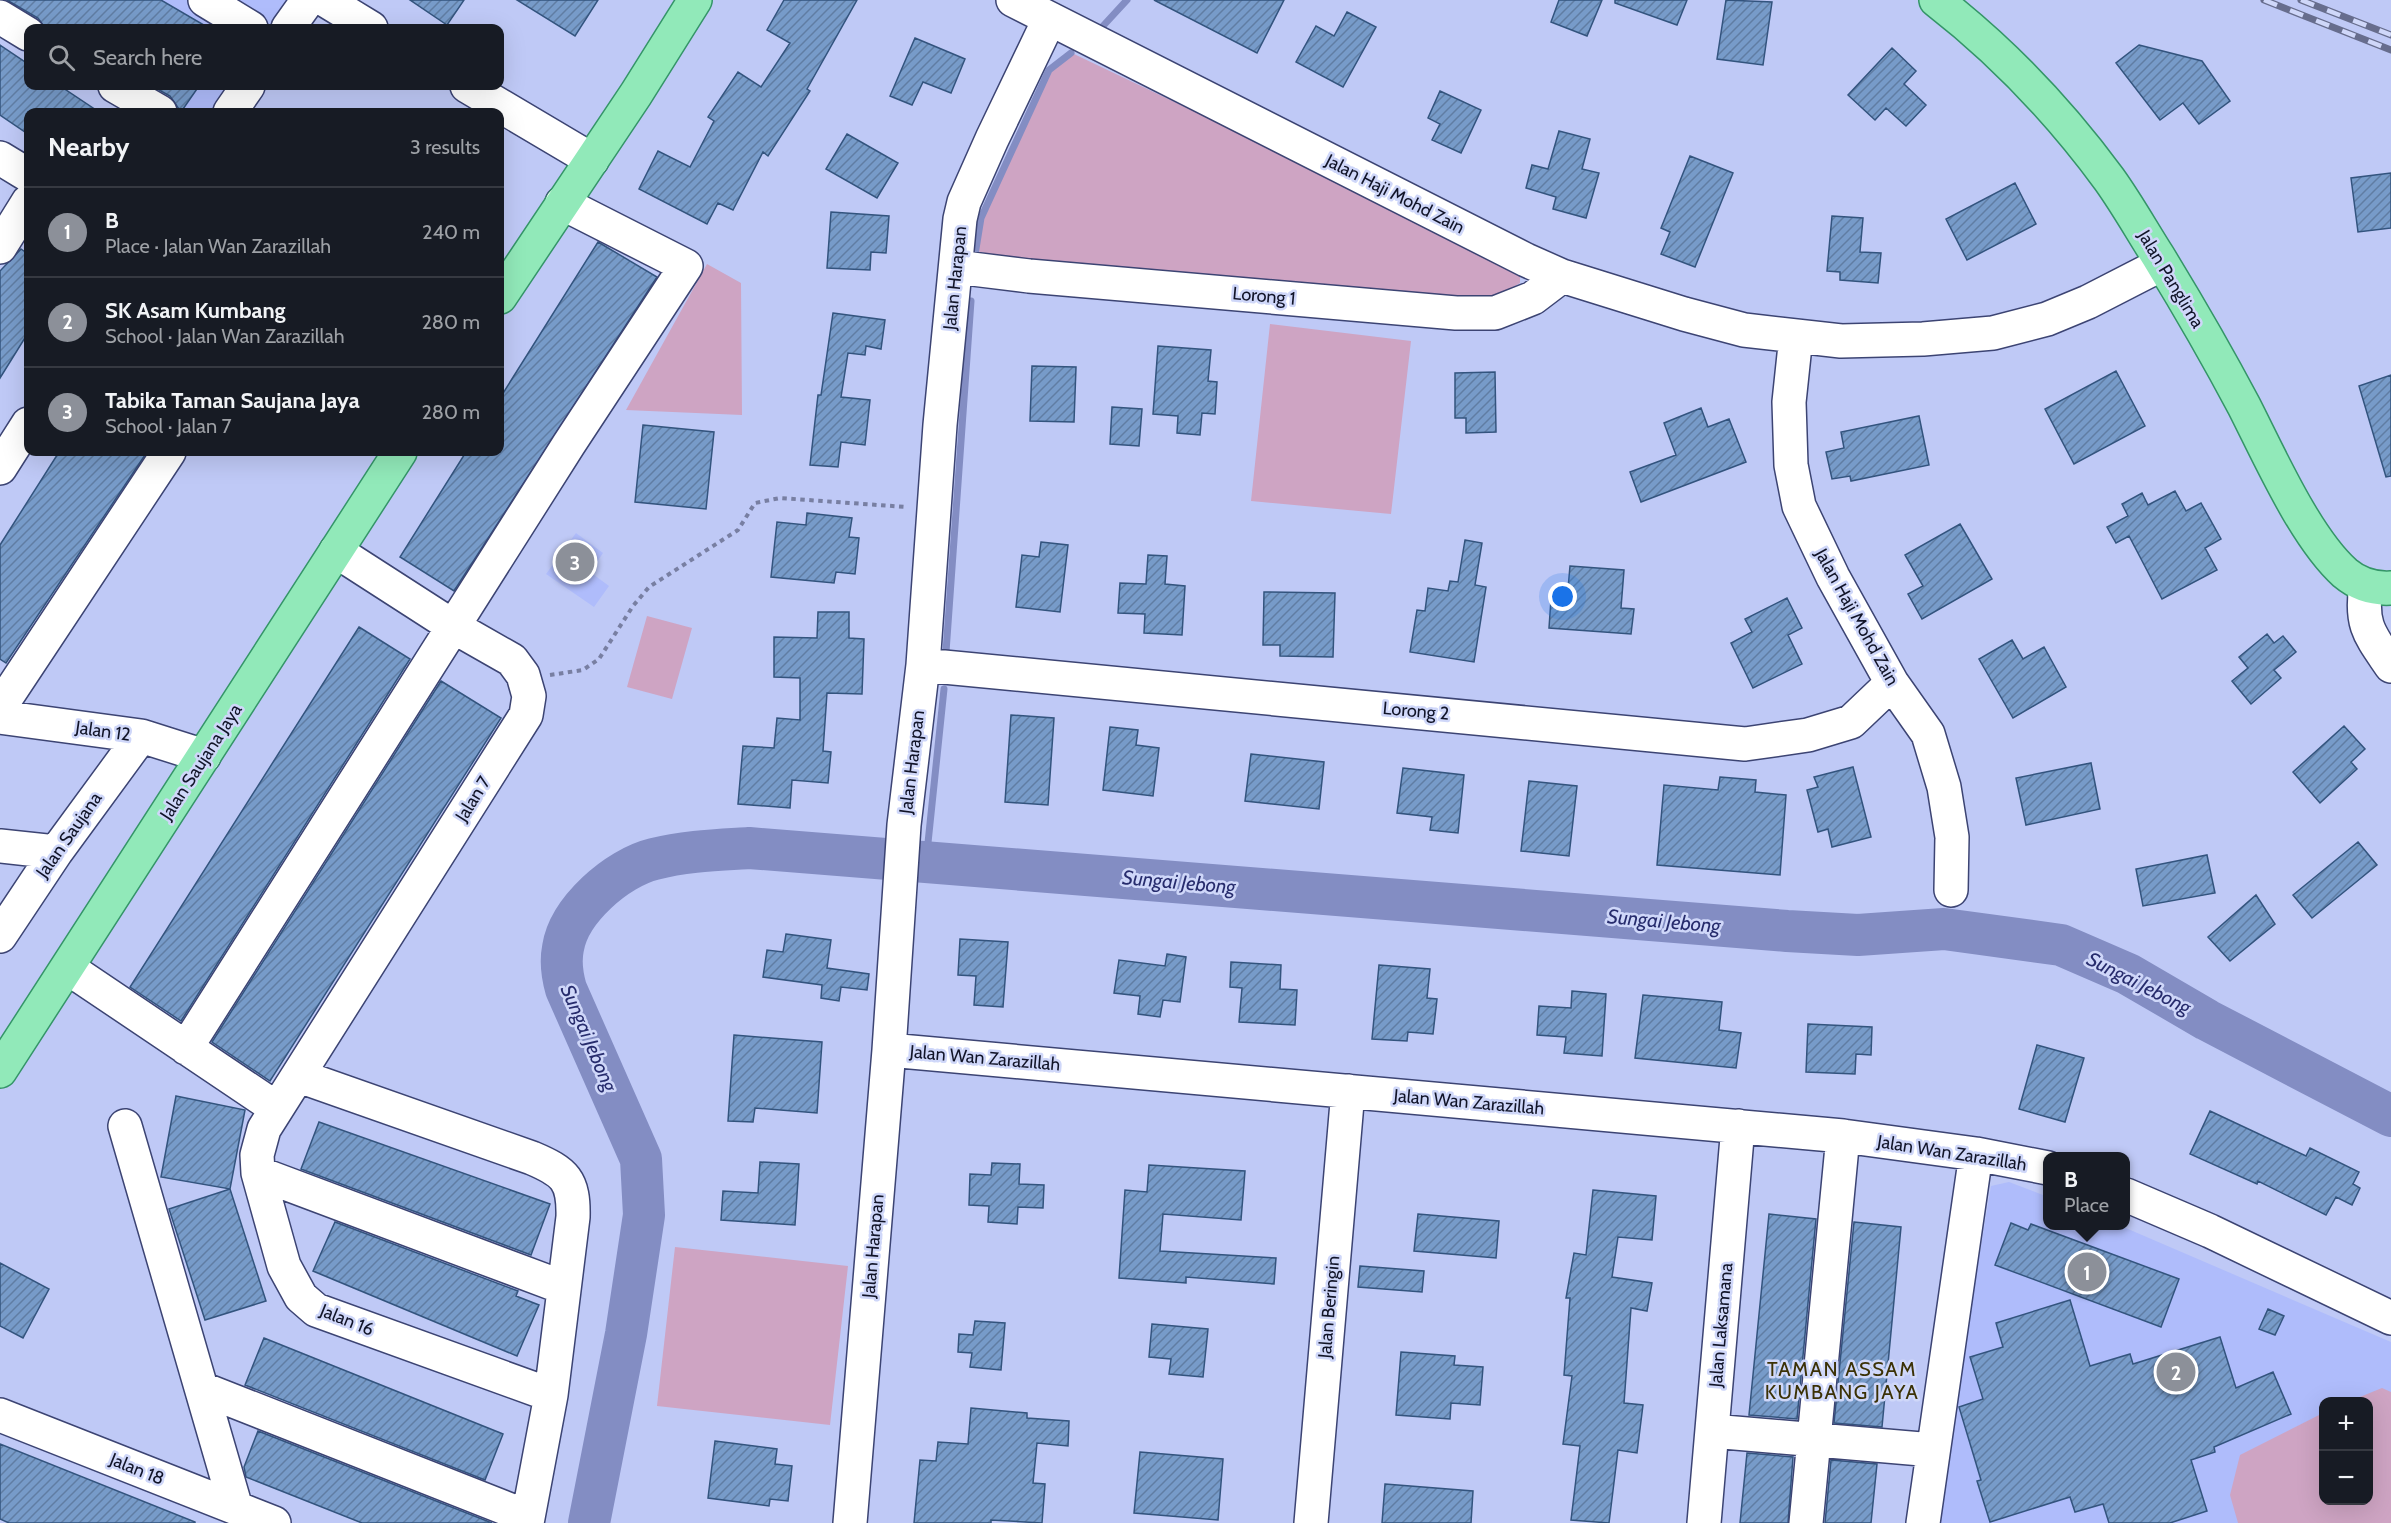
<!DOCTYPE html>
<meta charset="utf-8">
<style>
body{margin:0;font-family:Cabin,sans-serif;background:#20242c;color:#f1f3f6}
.controls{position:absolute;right:18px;bottom:18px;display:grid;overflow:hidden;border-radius:12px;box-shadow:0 6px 24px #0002}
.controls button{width:54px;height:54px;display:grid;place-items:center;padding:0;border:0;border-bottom:2px solid #363941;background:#171b24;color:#f1f3f6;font:30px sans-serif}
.you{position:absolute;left:1563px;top:597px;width:21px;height:21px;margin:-15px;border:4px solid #fff;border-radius:50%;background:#1a73e8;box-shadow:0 0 0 9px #1a73e833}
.badge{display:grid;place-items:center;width:39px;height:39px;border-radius:50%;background:#8c9099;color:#fff;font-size:20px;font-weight:700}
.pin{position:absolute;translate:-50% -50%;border:3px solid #fff;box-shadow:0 2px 6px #0006}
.popup{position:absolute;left:2043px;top:1152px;width:87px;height:78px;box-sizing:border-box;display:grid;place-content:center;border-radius:12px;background:#171b24;filter:drop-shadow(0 2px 4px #0005);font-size:20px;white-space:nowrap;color:#9ea1a6}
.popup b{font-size:22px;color:#f1f3f6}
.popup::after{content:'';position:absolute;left:50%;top:100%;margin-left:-12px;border:12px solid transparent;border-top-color:#171b24}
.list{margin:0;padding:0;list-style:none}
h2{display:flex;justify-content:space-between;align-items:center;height:78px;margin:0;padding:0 24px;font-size:26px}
h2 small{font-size:20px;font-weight:400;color:#9ea1a6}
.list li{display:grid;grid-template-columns:39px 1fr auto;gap:18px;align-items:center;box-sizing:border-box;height:90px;padding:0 24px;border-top:2px solid #363941}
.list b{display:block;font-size:22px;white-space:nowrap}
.list p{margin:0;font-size:20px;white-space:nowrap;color:#9ea1a6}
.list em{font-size:20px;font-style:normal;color:#9ea1a6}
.icon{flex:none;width:33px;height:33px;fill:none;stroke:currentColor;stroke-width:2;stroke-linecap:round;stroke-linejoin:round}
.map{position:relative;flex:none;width:2391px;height:1523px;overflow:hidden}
.search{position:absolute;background:#171b24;box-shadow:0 6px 24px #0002;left:24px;top:24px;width:480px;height:66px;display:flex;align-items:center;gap:15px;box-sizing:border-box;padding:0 21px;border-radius:12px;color:#9ea1a6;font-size:22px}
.panel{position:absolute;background:#171b24;box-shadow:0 6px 24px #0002;left:24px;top:108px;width:480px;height:348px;border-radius:12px}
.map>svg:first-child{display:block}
.built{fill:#afbcfb;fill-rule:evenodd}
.grass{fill:#cea4c3}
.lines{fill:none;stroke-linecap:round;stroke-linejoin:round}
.stream{stroke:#838dc3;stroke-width:7}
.river{stroke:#838dc3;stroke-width:42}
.building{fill:url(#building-hatch);stroke:#33547e;stroke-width:1.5}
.minor-casing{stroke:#3c4473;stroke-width:36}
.major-casing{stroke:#349568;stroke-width:36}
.path{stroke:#787fa2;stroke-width:4;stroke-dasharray:4.5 4.5;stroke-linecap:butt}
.minor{stroke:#fff;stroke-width:33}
.major{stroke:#91e9b9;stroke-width:33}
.rail-casing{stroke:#676d8d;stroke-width:7}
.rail{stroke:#cfd7f9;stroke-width:4.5;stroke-dasharray:14;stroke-linecap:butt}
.labels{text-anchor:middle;stroke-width:5;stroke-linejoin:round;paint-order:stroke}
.street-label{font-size:18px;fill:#111428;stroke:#cfd7f9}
.water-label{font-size:20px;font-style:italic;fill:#272c6d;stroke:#cfd7f9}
.neighbourhood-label{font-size:20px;letter-spacing:1.5px;fill:#3b3105;stroke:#cfd7f9}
</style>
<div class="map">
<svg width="2391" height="1523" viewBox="0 0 2391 1523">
<defs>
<pattern id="building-hatch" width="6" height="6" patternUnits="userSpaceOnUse" patternTransform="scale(1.5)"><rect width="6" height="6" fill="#779bc9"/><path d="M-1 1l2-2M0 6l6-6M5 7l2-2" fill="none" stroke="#607da3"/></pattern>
</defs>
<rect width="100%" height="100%" fill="#bfc9f6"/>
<path class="built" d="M0,0H293L275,28H28L0,13Z
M120,86H237L219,112H165Z
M576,533L603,553L590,572L609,586L594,607L546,574Z
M2009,1182L2048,1197V1226H2121L2391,1342V1523H1935L1991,1186ZM2324,1402H2368V1500H2324Z"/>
<path class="grass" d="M1074,54L1516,265L1520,275V283L1495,298H1476L1016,260L976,251L983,217L1051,70Z
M707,264L741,283L742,415L626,410Z
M1270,324L1411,341L1391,514L1251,501Z
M647,616L692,628L672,699L627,687Z
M675,1247L848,1266L830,1425L657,1406Z
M2382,1388L2391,1392V1523H2238L2230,1495L2240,1455L2323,1413L2324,1500H2368V1402L2350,1401Z"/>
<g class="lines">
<path class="stream" d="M1103,26L1127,0
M975,255L981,218L1049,70L1071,53
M946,652L971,301
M926,862L944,689"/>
<path class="river" d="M589,1523L626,1334L644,1215L641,1159L566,989C562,975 560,963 563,948C569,910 617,868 654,859C685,851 717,850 749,848L1787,931L1858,935L1944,929L2061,945L2128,974L2207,1020L2391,1116"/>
</g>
<path class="building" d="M7,0H161L209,28H45L38,18Z
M410,0H464L447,25Z
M517,0H598L575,36Z
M784,0H857L807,89L810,91L768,156L763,152L733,210L718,203L707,224L639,189L658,151L690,167L714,121L708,117L738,72L761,87L790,43L767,30Z
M1154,0H1284L1257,53Z
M1559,0H1602L1587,36L1551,22Z
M1615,0H1687L1677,25L1615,3Z
M1726,0L1772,2L1763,65L1717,59Z
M1347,12L1376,27L1343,87L1296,62L1316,26L1334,36Z
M915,38L965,59L951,93L923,82L912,105L890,96Z
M0,45L28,64V86H60L99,112H28V134L0,115Z
M2139,45L2202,61L2230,101L2199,124L2183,103L2160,120L2116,63Z
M1892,48L1916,71L1904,84L1926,105L1906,126L1886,108L1875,120L1848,95Z
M152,86H199L181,112L170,96Z
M1440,91L1481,110L1461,153L1432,140L1440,124L1428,118Z
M1559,131L1590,139L1582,169L1599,173L1586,218L1553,209L1556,197L1526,188L1532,165L1548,169Z
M847,134L898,163L877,198L826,169Z
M1690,156L1733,173L1695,267L1661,254L1670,232L1661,228Z
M2391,173V228L2358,232L2351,178Z
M2015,183L2036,224L1967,260L1946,219Z
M831,212L889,216L886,253L871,252L870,270L827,268Z
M1832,216L1863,218L1860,252L1881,253L1878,283L1840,280V272L1827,271Z
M598,242L657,277L454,591L400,557L466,452H500V398Z
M21,249L28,254V333L0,378V271Z
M833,313L885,320L881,349L866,346L865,355L848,353L841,397L870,400L865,445L841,442L838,467L810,465L818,395H821Z
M1158,346L1211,350L1208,381L1217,382L1215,414L1202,413L1200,435L1177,433L1178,416L1153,414Z
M1032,366L1076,367L1074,422L1030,421Z
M2116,371L2145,426L2074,464L2045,409Z
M1495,372L1496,432L1466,433V418H1455V373Z
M2391,375V476L2386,477L2359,386Z
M1112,407L1142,409L1139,446L1110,444Z
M1701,408L1708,427L1729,419L1746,462L1641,502L1630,472L1676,455L1664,423Z
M1919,416L1929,465L1851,481L1850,476L1832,479L1826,452L1844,448L1841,432Z
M643,425L714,432L706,509L635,502Z
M59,452H147L6,663L0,659V545Z
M2175,491L2186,511L2201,503L2221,539L2205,548L2217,570L2162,599L2129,536L2116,543L2107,527L2128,516L2122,504L2142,493L2148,505Z
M807,513L852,518L849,537L859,538L855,574L836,572L834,583L771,577L777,522L806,525Z
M1960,524L1992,579L1922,619L1908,594L1923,586L1905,555Z
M1465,540L1482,543L1475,585L1486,587L1474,662L1410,652L1417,610L1425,611L1428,588L1448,591L1450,581L1458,582Z
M1041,542L1068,545L1060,612L1016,607L1022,555L1039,557Z
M1148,555L1167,556L1165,584L1185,586L1182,635L1144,633L1145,614L1118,613L1120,583L1146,584Z
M1570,566L1624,570L1621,608L1634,609L1631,634L1549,628L1551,599L1567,600Z
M1264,592L1335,593L1333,657L1280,656V645H1263Z
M1787,598L1802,628L1788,635L1802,664L1753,688L1731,643L1752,632L1745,619Z
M818,612H849V638L864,639L862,694L827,693L823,751L831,752L828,783L792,780L790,808L738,804L743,746L774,748L777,718L800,720V678L774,677V637L817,638Z
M359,627L410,659L181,1021L130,987Z
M2267,634L2274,643L2283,636L2296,652L2274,670L2281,678L2251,704L2232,681L2248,668L2239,657Z
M2012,640L2023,659L2044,647L2066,687L2013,718L1979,659Z
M441,681L501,718L270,1081L212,1042Z
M1011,715L1054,718L1048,805L1005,802Z
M2344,726L2365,749L2351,762L2357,769L2320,803L2293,772Z
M1110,727L1138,730L1136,745L1159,748L1153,796L1103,790Z
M1251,754L1324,762L1319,809L1245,801Z
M2091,763L2100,809L2026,825L2016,778Z
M1853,767L1871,837L1832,847L1828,829L1818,832L1807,790L1818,787L1814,777Z
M1403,768L1464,775L1458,833L1430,830L1432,817L1397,813Z
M1720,777L1756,780L1755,792L1786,795L1780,875L1657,865L1664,785L1718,790Z
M1529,781L1577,786L1569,856L1521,851Z
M2358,842L2377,865L2312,918L2293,895Z
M2207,855L2215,893L2143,906L2136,869Z
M2256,895L2275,924L2230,961L2208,937Z
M786,934L831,940L827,968L869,974L867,990L841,987L839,1001L821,998L822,985L763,977L767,950L783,952Z
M960,939L1008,942L1003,1007L974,1005L976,976L958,975Z
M1167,954L1186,957L1180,1002L1163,1000L1160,1017L1138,1014L1140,996L1114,993L1119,960L1165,966Z
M1231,962L1281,965L1280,989L1297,990L1295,1025L1239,1022L1242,988L1230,987Z
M1379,965L1430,969L1427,998L1437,999L1433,1034L1408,1032L1407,1041L1372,1039Z
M1572,991L1606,994L1602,1056L1564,1053L1566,1037L1537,1035L1539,1006L1571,1008Z
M1643,995L1722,1002L1719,1030L1741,1033L1736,1068L1635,1058Z
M1808,1024L1872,1027L1871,1055L1856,1054L1855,1074L1806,1072Z
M734,1035L822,1042L817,1113L755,1108L753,1122L728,1121Z
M2037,1045L2084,1058L2065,1122L2019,1109Z
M176,1096L245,1110L230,1189L161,1177Z
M2210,1111L2306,1156L2310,1148L2359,1172L2353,1184L2360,1188L2352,1205L2336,1197L2326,1215L2258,1181L2257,1184L2190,1154Z
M319,1122L550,1204L531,1255L301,1169Z
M760,1162L799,1164L795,1225L721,1220L723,1191L758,1193Z
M992,1163L1020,1164L1019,1184L1044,1185L1043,1208L1018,1207L1017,1224L988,1222L989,1206L969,1205L970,1174L991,1175Z
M1149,1165L1245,1171L1241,1220L1163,1214L1160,1251L1276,1258L1274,1284L1186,1277V1283L1119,1278L1125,1190L1147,1192Z
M230,1189L266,1301L205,1320L169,1209Z
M1593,1190L1656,1196L1652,1240L1618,1237L1612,1277L1652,1283L1647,1311L1631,1308L1624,1403L1643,1405L1637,1453L1618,1450L1609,1523L1571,1520L1580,1446L1563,1444L1572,1376L1564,1375L1570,1298H1566L1574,1253L1586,1255Z
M1418,1214L1499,1221L1496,1258L1414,1251Z
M1769,1214L1816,1219L1797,1419L1749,1415Z
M335,1222L518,1291L516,1296L539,1305L517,1356L313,1271Z
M1854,1222L1901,1227L1882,1427L1834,1423Z
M2011,1223L2028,1230L2031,1224L2179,1279L2161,1327L1995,1265Z
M0,1263L49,1289L23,1338L0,1326Z
M1360,1266L1424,1271L1422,1292L1358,1287Z
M2070,1300L2090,1366L2130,1354L2133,1364L2220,1337L2236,1388L2273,1372L2291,1414L2214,1447L2215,1452L2191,1460L2207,1511L2170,1523H2109L2103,1504L2075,1512L2070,1497L1990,1522L1977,1481L1981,1480L1959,1407L1983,1399L1970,1357L2003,1347L1996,1323Z
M2268,1309L2284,1316L2275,1335L2259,1329Z
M975,1321L1005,1323L1001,1370L970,1367L972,1353L958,1352L959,1334L973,1335Z
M1152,1324L1208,1329L1203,1377L1169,1374L1171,1359L1149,1357Z
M264,1338L503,1434L485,1480L245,1385Z
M1401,1352L1455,1356L1454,1365L1483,1367L1480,1405L1451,1403L1450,1419L1396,1415Z
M971,1408L1027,1413V1418L1069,1421L1068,1446L1037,1443L1033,1483L1045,1484L1042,1523L991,1520V1523H914L920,1460L936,1461L938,1442L968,1444Z
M258,1431L492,1523H362L246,1477L244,1467Z
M715,1441L777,1449L775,1464L792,1466L788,1501L770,1499L769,1506L708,1498Z
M0,1444L195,1522V1523H9L0,1519Z
M1140,1452L1223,1459L1218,1520L1134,1513Z
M1747,1453L1793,1457L1788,1523H1740Z
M1831,1460L1877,1464L1871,1523H1825Z
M1385,1484L1473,1491L1471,1523H1382Z"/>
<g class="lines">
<defs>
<path id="minor" d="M205,0L251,28
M325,0L371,28
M1013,0L1526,260L1562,276L1684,314L1744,330L1841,341L1923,339L1993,333L2047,319L2088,302L2162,264
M0,17L28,34
M288,28L308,0
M115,86L160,112
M467,86L592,160
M230,112L248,86
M0,158L28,175
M0,247L28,202
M956,267L1029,276L1456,313H1495L1533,298L1562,276
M1796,336L1789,402L1791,465L1799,506L1833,577L1892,683L1928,734L1944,787L1952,837L1951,890
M0,468L28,424
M336,551L454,627L512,660L523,675L529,696L526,715L264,1129L257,1155L258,1173L284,1266L301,1297L316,1310L551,1395
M2366,586C2360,625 2370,635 2391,666
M923,665L1745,744L1808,735L1851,722L1892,683
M0,707L169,452
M0,717L141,736L204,756
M0,846L56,852
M0,936L56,852L141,736
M68,968L276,1108
M186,1048L569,444L686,266L562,203
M889,1050L1843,1136L1976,1154L2048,1168
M299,1076L532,1158C565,1172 574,1180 573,1217L551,1395L527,1523
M125,1126L236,1508
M258,1173L562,1287
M2126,1195L2210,1231L2391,1318
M203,1389L528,1517
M0,1415L274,1523
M1712,1431L1933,1450
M850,1523L889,1050L904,825L923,665L940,425L960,219L964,202L992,139L1049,20
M1311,1523L1348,1091
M1704,1523L1738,1126
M1806,1523L1843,1136
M1923,1523L1976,1154"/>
<path id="major" d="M1936,0C2003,52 2059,111 2109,179C2127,204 2142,231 2158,256C2188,305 2217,355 2244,406C2269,455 2305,537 2345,573C2358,584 2374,589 2391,588
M500,297L636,94L695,0
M0,1071L400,452"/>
</defs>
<use href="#minor" class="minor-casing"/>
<use href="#major" class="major-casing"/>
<path class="path" d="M550,675L583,670L599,659L633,606L649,587L738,530L755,503L780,498L906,507"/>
<use href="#minor" class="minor"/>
<use href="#major" class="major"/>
<defs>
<path id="rail" d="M2264,0L2391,50
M2301,0L2391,35"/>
</defs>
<use href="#rail" class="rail-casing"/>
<use href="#rail" class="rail"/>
</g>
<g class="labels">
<g class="street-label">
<text transform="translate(1395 194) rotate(27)" y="6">Jalan Haji Mohd Zain</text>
<text transform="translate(955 278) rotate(-84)" y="6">Jalan Harapan</text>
<text transform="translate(2171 279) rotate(59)" y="6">Jalan Panglima</text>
<text transform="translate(1264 296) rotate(5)" y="6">Lorong 1</text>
<text transform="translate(1857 617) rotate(61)" y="6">Jalan Haji Mohd Zain</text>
<text transform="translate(1416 711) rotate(5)" y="6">Lorong 2</text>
<text transform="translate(103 731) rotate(8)" y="6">Jalan 12</text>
<text transform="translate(201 762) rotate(-57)" y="6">Jalan Saujana Jaya</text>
<text transform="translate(912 762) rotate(-83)" y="6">Jalan Harapan</text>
<text transform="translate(473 799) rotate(-58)" y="6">Jalan 7</text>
<text transform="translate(69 835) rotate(-55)" y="6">Jalan Saujana</text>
<text transform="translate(985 1058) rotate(5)" y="6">Jalan Wan Zarazillah</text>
<text transform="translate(1469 1102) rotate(5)" y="6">Jalan Wan Zarazillah</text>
<text transform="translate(1952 1153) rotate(9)" y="6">Jalan Wan Zarazillah</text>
<text transform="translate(873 1246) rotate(-85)" y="6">Jalan Harapan</text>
<text transform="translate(1329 1307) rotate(-85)" y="6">Jalan Beringin</text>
<text transform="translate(347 1320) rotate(22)" y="6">Jalan 16</text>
<text transform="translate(1721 1325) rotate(-85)" y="6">Jalan Laksamana</text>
<text transform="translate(137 1469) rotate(22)" y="6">Jalan 18</text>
</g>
<g class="water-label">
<text transform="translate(1179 882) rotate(5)" y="7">Sungai Jebong</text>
<text transform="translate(1664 921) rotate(5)" y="7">Sungai Jebong</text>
<text transform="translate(2139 983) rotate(27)" y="7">Sungai Jebong</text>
<text transform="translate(589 1038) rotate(67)" y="7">Sungai Jebong</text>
</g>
<g class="neighbourhood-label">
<text x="1842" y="1376">TAMAN ASSAM<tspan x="1842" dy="23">KUMBANG JAYA</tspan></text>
</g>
</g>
</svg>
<div class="controls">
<button>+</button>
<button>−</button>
</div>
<div class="you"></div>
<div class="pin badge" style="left:2087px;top:1272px">1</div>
<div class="popup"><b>B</b>Place</div>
<div class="pin badge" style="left:2176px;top:1372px">2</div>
<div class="pin badge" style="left:575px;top:562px">3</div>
<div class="search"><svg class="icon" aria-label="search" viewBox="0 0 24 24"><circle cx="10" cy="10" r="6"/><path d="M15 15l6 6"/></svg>Search here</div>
<section class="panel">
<h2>Nearby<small>3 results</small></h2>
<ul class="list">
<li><span class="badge">1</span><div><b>B</b><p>Place · Jalan Wan Zarazillah</p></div><em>240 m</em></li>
<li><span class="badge">2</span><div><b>SK Asam Kumbang</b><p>School · Jalan Wan Zarazillah</p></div><em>280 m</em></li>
<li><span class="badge">3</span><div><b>Tabika Taman Saujana Jaya</b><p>School · Jalan 7</p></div><em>280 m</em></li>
</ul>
</section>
</div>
